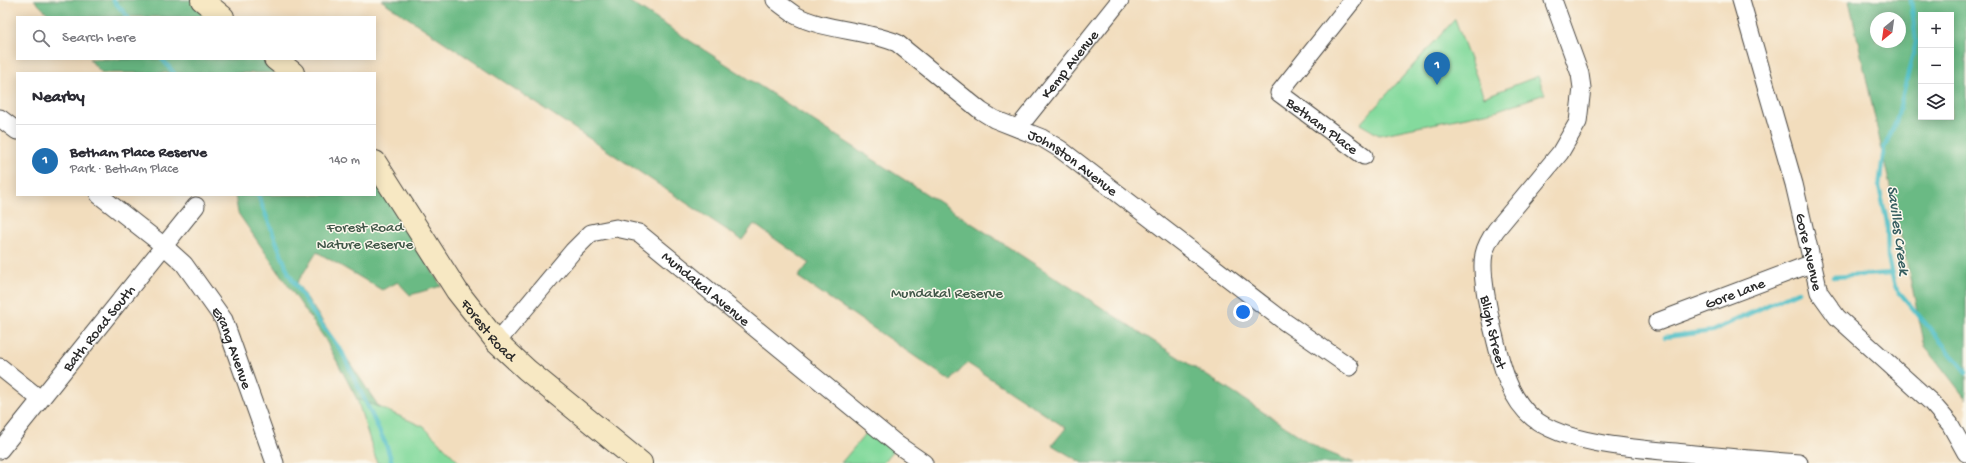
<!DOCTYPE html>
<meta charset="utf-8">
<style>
body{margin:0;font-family:"Gochi Hand",sans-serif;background:#f7f7f7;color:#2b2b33}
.controls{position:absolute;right:12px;top:12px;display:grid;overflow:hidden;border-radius:0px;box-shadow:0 2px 10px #0003}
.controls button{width:36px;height:36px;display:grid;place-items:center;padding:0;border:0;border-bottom:1px solid #e1e1e2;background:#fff;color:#2b2b33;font:20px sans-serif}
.compass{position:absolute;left:1870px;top:12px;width:36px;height:36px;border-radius:50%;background:#fff;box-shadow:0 2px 10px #0003;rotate:209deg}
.you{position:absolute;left:1243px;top:312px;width:14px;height:14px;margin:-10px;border:3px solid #fff;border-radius:50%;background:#1a73e8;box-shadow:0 0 0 6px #1a73e833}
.badge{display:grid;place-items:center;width:26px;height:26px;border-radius:50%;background:#1f6fb2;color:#fff;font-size:13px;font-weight:700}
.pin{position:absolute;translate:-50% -33px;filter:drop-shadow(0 1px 2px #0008)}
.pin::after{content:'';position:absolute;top:21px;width:14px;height:12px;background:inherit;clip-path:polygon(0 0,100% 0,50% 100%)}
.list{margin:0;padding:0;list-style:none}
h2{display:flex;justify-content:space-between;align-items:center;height:52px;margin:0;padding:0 16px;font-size:17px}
h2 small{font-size:13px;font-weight:400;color:#7c7c81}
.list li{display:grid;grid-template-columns:26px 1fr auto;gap:12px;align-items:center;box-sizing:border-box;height:72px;padding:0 16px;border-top:1px solid #e1e1e2}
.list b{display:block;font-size:15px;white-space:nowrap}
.list p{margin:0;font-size:13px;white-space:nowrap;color:#7c7c81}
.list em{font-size:13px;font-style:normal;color:#7c7c81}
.icon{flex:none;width:22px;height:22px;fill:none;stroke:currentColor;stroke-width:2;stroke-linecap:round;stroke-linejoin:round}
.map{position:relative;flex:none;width:1966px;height:463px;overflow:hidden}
.search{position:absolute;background:#fff;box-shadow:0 2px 10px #0003;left:16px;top:16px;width:360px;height:44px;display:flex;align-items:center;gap:10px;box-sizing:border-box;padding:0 14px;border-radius:0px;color:#7c7c81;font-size:15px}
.panel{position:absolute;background:#fff;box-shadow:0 2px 10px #0003;left:16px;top:72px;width:360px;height:124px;border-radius:0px}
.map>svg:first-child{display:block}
.green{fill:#84da9d;stroke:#588264}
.forest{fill:#6bba84;stroke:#4b7258;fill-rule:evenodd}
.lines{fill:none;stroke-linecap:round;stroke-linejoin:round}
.stream{stroke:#51bfc6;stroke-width:4.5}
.street-casing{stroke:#494641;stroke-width:19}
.secondary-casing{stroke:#494641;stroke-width:24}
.street{stroke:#fff;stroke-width:17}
.secondary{stroke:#f7e8c3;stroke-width:22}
.labels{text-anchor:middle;stroke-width:3;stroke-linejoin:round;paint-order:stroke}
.street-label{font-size:15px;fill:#2b2b2b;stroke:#fbf7ec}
.park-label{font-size:15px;fill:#415748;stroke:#fbf7ec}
.water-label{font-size:16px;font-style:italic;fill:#385f61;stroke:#fbf7ec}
</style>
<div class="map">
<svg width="1966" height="463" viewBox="0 0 1966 463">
<rect width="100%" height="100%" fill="#fbf7ec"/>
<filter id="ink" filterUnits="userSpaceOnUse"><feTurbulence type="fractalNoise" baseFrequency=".025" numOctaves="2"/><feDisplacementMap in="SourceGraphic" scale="8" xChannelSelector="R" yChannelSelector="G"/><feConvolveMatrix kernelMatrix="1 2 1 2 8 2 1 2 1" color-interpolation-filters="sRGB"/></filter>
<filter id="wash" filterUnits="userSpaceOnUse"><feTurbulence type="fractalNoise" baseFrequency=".012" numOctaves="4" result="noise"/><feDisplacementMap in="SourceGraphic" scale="16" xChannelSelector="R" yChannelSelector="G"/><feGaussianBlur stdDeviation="0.9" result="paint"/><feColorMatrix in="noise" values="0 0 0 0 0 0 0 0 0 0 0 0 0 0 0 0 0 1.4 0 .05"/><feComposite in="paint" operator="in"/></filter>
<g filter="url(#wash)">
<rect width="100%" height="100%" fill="#f2ddbd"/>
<path class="green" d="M1455,19L1484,97L1538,76L1545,94L1495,111L1379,135L1360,124Z
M357,399L379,407L424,427L460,463H377Z
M873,425L898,445L883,463H841Z"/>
<path class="forest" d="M34,0H196L217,17H51Z
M381,0H627L1320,449L1354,463H1082L1052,445L1066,428L967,363L951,381L798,277L809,263L754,224L742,240Z
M1849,0H1966V399L1925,346ZM1921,15H1951V117H1921ZM1876,18H1900V42H1876Z
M89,59H270L288,73H102Z
M375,174L441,286L410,295L398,282L382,290L317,252L297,283L379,407L357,399L325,339L238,213L235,195H375Z"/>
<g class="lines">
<path class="stream" d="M113,0L128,17
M1911,0L1916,42L1896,122L1884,148L1879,187L1887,222L1888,258L1895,287L1966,372
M162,59L174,73
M258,195L289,274L314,314L342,352L387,447L392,463
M1833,277L1892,273
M1665,337L1712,331L1798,291"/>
</g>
</g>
<g filter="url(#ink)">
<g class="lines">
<defs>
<g id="street">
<path id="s1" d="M775,0C781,5 788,10 795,15C822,30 866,30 897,43L981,111L994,119L1042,138L1060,149L1285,322L1350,367"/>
<path id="s2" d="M1353,0L1279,93L1364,156"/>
<path id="s3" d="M1553,0L1580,74L1582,88L1578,122L1560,153L1496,230C1491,237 1486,245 1484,254C1480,273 1488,307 1492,326C1500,357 1506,396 1533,418C1566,445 1642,449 1685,453C1723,457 1761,460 1799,463"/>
<path id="s4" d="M1741,0L1794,184L1819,292L1837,317L1931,402L1950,424L1966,453"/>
<path d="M0,118L17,131"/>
<path id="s5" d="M1018,128L1120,0"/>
<path id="s6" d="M99,195L164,246L184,264L224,320L275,463"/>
<path id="s7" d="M1657,322L1813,263"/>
<path id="s8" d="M497,342L573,251L591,233L616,228L639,233L898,445L924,463"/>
<path d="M0,367L40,399"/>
<path id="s9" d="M0,450L196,206"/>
</g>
<g id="secondary">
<path d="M202,0L223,17"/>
<path d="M275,59L293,73"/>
<path id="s10" d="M375,162L457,291L497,342L527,370L641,463"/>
</g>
</defs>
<use href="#street" class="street-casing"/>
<use href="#secondary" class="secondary-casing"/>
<use href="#street" class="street"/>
<use href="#secondary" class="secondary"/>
</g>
</g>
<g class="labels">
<g class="street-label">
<text dy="5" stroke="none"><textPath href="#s5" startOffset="82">Kemp Avenue</textPath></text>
<text dy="5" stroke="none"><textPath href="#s2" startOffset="173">Betham Place</textPath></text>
<text dy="5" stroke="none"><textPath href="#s1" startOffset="345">Johnston Avenue</textPath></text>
<text dy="5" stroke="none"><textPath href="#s4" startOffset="261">Gore Avenue</textPath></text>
<text dy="5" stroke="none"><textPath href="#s8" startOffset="280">Mundakal Avenue</textPath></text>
<text dy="5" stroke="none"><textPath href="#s7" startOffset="83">Gore Lane</textPath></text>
<text dy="5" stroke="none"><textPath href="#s9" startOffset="157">Bath Road South</textPath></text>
<text dy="5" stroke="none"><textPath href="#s10" startOffset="203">Forest Road</textPath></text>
<text dy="5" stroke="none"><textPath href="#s3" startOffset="369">Bligh Street</textPath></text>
<text dy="5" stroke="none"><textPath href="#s6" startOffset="207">Erang Avenue</textPath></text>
</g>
<g class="park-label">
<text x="365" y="231">Forest Road<tspan x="365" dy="17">Nature Reserve</tspan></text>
<text x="947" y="297">Mundakal Reserve</text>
</g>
<g class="water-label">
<text transform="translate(1900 230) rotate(82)" y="6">Savilles Creek</text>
</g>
</g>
</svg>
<div class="controls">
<button>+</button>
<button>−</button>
<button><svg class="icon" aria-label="layers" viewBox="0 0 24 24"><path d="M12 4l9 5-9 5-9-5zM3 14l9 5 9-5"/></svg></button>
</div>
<svg class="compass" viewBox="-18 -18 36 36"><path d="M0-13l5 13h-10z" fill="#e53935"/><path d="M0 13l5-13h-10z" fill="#7c7c81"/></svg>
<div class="you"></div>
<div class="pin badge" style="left:1437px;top:85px">1</div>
<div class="search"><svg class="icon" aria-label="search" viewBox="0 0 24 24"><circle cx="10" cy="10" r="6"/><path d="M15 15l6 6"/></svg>Search here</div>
<section class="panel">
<h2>Nearby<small></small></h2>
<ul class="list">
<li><span class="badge">1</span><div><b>Betham Place Reserve</b><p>Park · Betham Place</p></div><em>140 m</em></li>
</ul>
</section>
</div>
